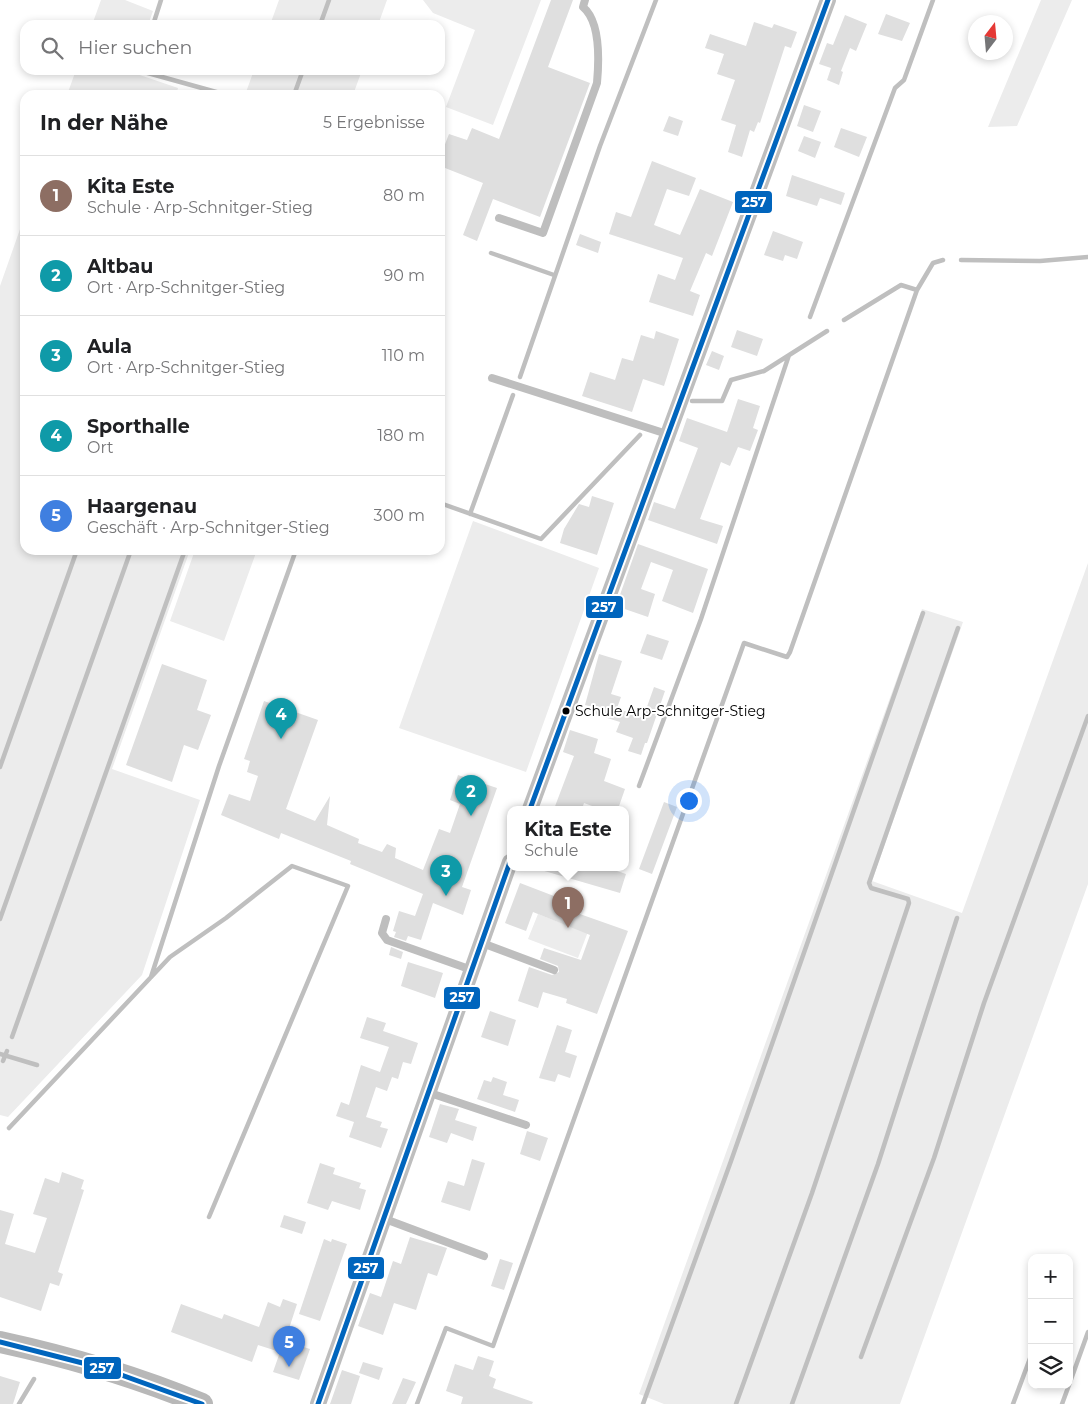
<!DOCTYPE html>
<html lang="de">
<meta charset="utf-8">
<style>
body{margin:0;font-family:Montserrat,sans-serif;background:#f6f6f6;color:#202124}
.controls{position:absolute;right:15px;bottom:15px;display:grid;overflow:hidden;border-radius:10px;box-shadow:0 2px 8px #0003}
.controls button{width:45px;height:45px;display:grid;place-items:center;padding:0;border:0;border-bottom:1px solid #e0e0e0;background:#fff;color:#202124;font:25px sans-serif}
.compass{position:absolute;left:968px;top:15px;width:45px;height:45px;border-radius:50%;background:#fff;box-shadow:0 2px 8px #0003;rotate:16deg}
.you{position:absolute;left:688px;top:800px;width:18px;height:18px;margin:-12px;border:4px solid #fff;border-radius:50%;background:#1a73e8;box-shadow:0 0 0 8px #1a73e833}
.badge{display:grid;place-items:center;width:32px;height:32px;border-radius:50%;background:#b45309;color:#fff;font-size:16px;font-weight:700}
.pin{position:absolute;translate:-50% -41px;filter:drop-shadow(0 1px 2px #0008)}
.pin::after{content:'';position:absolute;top:26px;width:18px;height:15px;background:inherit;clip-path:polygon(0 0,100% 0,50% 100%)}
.popup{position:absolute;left:507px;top:806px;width:122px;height:65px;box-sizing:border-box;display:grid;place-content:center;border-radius:10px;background:#fff;filter:drop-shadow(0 1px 4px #0005);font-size:16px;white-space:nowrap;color:#757577}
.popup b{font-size:19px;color:#202124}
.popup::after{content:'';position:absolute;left:50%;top:100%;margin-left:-10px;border:10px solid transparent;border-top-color:#fff}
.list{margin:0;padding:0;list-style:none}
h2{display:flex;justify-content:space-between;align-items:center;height:65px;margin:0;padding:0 20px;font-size:21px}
h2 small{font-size:16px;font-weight:400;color:#757577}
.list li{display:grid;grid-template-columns:32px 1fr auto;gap:15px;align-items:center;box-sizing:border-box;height:80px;padding:0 20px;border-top:1px solid #e0e0e0}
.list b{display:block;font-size:19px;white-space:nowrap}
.list p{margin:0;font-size:16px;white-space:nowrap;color:#757577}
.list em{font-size:16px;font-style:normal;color:#757577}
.icon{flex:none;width:28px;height:28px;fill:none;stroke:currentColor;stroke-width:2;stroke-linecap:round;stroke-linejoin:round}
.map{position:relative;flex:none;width:1088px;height:1404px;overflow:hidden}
.search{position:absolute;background:#fff;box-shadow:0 2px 8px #0003;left:20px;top:20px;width:425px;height:55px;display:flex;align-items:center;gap:12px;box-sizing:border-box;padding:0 18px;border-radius:15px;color:#757577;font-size:19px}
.panel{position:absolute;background:#fff;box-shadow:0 2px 8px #0003;left:20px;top:90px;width:425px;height:465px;border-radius:15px}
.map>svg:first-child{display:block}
.green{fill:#ececec}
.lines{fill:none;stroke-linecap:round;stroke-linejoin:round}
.stream{stroke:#bfbfbf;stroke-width:4.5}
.building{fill:#dfdfdf}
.service{stroke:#bebebe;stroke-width:8}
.minor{stroke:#bebebe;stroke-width:16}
.secondary{stroke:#b8b8b8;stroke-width:22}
.bus-1-casing{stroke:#fff;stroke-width:9}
.bus-1{stroke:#0065bd;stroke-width:5}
.bus-dot{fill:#000;stroke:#fff;stroke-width:2}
.labels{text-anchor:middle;stroke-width:4;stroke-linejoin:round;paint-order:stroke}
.bus-label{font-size:14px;fill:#000;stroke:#fff;text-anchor:start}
.line-badge{stroke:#fff;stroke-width:2}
.badge-label{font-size:14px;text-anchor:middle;font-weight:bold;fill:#fff}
</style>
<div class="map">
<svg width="1088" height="1404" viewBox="0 0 1088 1404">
<rect width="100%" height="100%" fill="#fff"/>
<path class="green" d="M101,0H125L153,11L148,25H92Z
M279,0H387L378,25H270Z
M423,0H541L493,125L446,107L475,30L433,13Z
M1041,0H1072L1017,126L988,127Z
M76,70H131V72L178,88L176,95H67Z
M254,70H362L353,95H245Z
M25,215V550H190L112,769L200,800L142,975L8,1117L0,1115V286Z
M473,521L599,568L526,772L399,728Z
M195,550H257L224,641L170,621Z
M1088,563V884L900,1404H664L639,1394L922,609L963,622L872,881L962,913Z
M538,914L571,927L589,929L578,958L528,939Z"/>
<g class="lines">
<path class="stream" d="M153,25L161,0
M320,25L329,0
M137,70L227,95
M294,95L303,70
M491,253L554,275
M961,260L1040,261L1088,257
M810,317L895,88L904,80L933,0
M844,320L901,285L917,290
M520,377L600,146L656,0
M692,401H722L731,380L764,371L827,331
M440,503L541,539L640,435
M470,514L513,395
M0,767L77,550
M639,786L701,619L789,355
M0,919L131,550
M151,977L219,766L296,550
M12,1037L185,550
M0,1054L37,1065
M3,1061L7,1051
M9,1128L170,957L226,918L292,866L348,886L209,1217
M861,1357L934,1158L984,1003L1088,716
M1069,1385L1088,1332
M19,1404L34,1379
M417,1404L446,1328L493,1346L744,643L787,657L790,652L917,290L933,263L943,260
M643,1404L731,1161L923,613
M736,1404L812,1193L909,903L908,899L871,888L869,883L958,628
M792,1404L878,1164L957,918
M1013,1404L1032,1353
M1062,1404L1069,1385"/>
</g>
<path class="building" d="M551,0H573L548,67L590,83L540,217L493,199L477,241L463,235L483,183L440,166V157L449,134L467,140L472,128L499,139Z
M886,14L910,23L902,41L878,34Z
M845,15L867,24L856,51L850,48L841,71L843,72L839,85L827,80L831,68L819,64L827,43L833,45Z
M754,22L772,28L774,24L797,32L791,48L785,46L760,123L758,122L754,132L750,130L742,157L728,152L736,125L721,120L735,80L717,74L724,54L705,48L710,34L746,46Z
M804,105L821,111L813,132L797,126Z
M669,116L683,121L678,136L663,131Z
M841,128L867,137L859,157L834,147Z
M804,136L821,142L815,158L798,151Z
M652,161L696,178L689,196L667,189L654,225L680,235L700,189L733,202L712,256L706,253L690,291L700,295L693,316L649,302L658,274L675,280L683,258L609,234L616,212L631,217Z
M792,175L845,193L841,205L820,198L817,206L786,196Z
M773,231L803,242L797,259L785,255L783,261L764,255Z
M580,234L601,242L598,253L576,245Z
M737,330L763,339L757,356L731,347Z
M656,331L679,339L664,386L643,379L632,412L582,396L590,372L615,380L622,358L633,361L641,335L654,339Z
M712,351L724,356L719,370L706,365Z
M738,399L760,406L753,428L758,430L750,451L738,447L730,466L721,462L700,519L723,526L717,544L648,520L654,502L675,509L698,448L679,441L687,418L727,432Z
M592,496L614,503L597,555L560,543L564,529L579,504L589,507Z
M638,544L708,569L693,613L662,601L673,570L651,562L641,589L655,594L648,617L616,606Z
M647,634L669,641L662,660L640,653Z
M599,654L622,661L611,694L621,697L617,708L643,718L654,687L665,691L647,743H645L641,755L628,751L633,738L616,732L620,722L591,713L593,707L585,705Z
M162,664L207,680L197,710L211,715L198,750L184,745L172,782L126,765Z
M264,701L318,720L286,809L315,821L330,796L327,825L359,839L358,843L382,852L387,844L396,848L395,858L423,870L439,829L450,833L460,804L450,800L458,775L497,788L462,887L471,890L463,915L433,903L421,940L408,936L406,941L394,937L396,932L393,931L399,911L415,916L423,894L350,864L351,861L281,833L279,839L221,815L229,794L250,801L258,776L247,772L250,761L244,759Z
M570,730L598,739L594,753L611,759L604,781L625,789L618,809H600L584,803L582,809H554L574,756L563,752Z
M664,802L677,807L652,874L639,869Z
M542,867H605L626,874L620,893L541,870Z
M520,883L580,906L577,913L628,931L597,1014L566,1003L567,999L543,992L538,1008L518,1001L529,967L552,975L559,972L558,966L540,959L544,948L581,960L590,935L533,912L526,931L505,923Z
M391,947L403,952L401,959L389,955Z
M408,962L443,973L435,998L401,986Z
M490,1011L516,1020L508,1046L481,1037Z
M367,1017L386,1023L383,1031L418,1043L411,1064L403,1062L398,1079L392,1077L387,1091L376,1087L366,1117L382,1122L380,1127L388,1129L381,1148L349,1137L354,1122L336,1116L341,1102L349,1105L361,1065L380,1072L389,1047L360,1038Z
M557,1025L572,1030L565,1052L577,1056L570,1078L558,1074L555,1082L539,1078Z
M493,1077L507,1082L503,1095L519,1100L515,1112L477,1099L484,1080L491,1082Z
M440,1104L459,1109L455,1120L477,1127L473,1141L451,1133L447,1143L429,1137Z
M527,1131L548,1138L540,1161L520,1154Z
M472,1159L485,1163L470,1211L441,1202L448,1181L464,1186Z
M320,1163L335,1168L333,1174L361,1183L359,1188L366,1190L360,1210L332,1201L328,1210L307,1203Z
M62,1172L84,1180L81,1189L84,1190L58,1272L63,1274L59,1286L50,1283L41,1311L0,1297V1210L14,1214L5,1244L35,1253L47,1218L33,1214L45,1178L59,1183Z
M284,1215L306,1222L302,1234L280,1227Z
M410,1237L447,1248L437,1276L428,1273L416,1310L394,1303L383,1335L358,1326L370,1293L381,1297L393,1261L401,1264Z
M324,1239L331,1242L332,1239L347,1244L320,1321L299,1314Z
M500,1259L513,1263L504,1290L491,1286Z
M283,1299L297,1304L285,1341L310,1349L299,1380L273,1372L280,1352L258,1345L252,1362L171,1332L181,1304L222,1319L224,1314L259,1327L268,1302L280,1307Z
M478,1356L494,1361L489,1376L496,1379L493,1388L533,1402L532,1404H461L463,1397L446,1391L455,1364L473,1370Z
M363,1362L383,1368L379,1380L359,1373Z
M342,1370L360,1376L351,1404H330Z
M0,1376L20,1382L13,1404H0Z
M403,1378L416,1382L406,1404H392Z"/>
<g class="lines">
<path class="service" d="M499,218L543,233L597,83C599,61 601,22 583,7L585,0
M492,378L667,434
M386,919L382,933L387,940L472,970
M482,943L554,970
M430,1093L526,1125
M385,1219L484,1256"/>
<path class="minor" d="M530,809L828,0
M318,1404L510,862"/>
<path class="secondary" d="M0,1342C69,1357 137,1377 202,1404"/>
<defs>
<path id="bus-1" d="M530,809L828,0
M0,1342L102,1368L202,1404
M318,1404L510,862"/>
</defs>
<use href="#bus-1" class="bus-1-casing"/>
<use href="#bus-1" class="bus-1"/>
</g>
<circle class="bus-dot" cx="566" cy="711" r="4.5"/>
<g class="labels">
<g class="bus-label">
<text x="575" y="716">Schule Arp-Schnitger-Stieg</text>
</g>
</g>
<g class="line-badge">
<rect x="734" y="190" width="39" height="24" rx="5" fill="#0065bd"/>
<rect x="585" y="595" width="39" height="24" rx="5" fill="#0065bd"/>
<rect x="443" y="986" width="38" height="24" rx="5" fill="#0065bd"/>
<rect x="347" y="1256" width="38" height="24" rx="5" fill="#0065bd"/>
<rect x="83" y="1356" width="39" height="24" rx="5" fill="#0065bd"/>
</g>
<g class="badge-label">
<text x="754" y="207">257</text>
<text x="604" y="612">257</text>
<text x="462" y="1002">257</text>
<text x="366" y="1273">257</text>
<text x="102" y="1373">257</text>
</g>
</svg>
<div class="controls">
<button>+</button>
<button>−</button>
<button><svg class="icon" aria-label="layers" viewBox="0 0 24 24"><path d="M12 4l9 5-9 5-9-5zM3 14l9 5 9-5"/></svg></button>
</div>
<svg class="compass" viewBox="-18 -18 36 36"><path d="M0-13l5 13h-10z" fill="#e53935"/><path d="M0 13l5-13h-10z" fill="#757577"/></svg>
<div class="you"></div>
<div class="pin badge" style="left:568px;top:928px;background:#8d6e63">1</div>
<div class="popup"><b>Kita Este</b>Schule</div>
<div class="pin badge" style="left:471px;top:816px;background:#0f9aa8">2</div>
<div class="pin badge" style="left:446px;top:896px;background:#0f9aa8">3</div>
<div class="pin badge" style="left:281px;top:739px;background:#0f9aa8">4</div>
<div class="pin badge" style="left:289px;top:1367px;background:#3f7fe0">5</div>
<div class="search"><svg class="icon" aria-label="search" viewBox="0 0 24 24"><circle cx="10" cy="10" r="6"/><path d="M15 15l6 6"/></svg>Hier suchen</div>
<section class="panel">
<h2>In der Nähe<small>5 Ergebnisse</small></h2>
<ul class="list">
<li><span class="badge" style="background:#8d6e63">1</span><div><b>Kita Este</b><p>Schule · Arp-Schnitger-Stieg</p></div><em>80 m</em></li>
<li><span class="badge" style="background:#0f9aa8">2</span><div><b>Altbau</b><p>Ort · Arp-Schnitger-Stieg</p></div><em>90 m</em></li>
<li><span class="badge" style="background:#0f9aa8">3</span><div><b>Aula</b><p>Ort · Arp-Schnitger-Stieg</p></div><em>110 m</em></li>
<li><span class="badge" style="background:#0f9aa8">4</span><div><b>Sporthalle</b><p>Ort</p></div><em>180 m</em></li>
<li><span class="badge" style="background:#3f7fe0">5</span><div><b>Haargenau</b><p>Geschäft · Arp-Schnitger-Stieg</p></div><em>300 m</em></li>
</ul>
</section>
</div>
